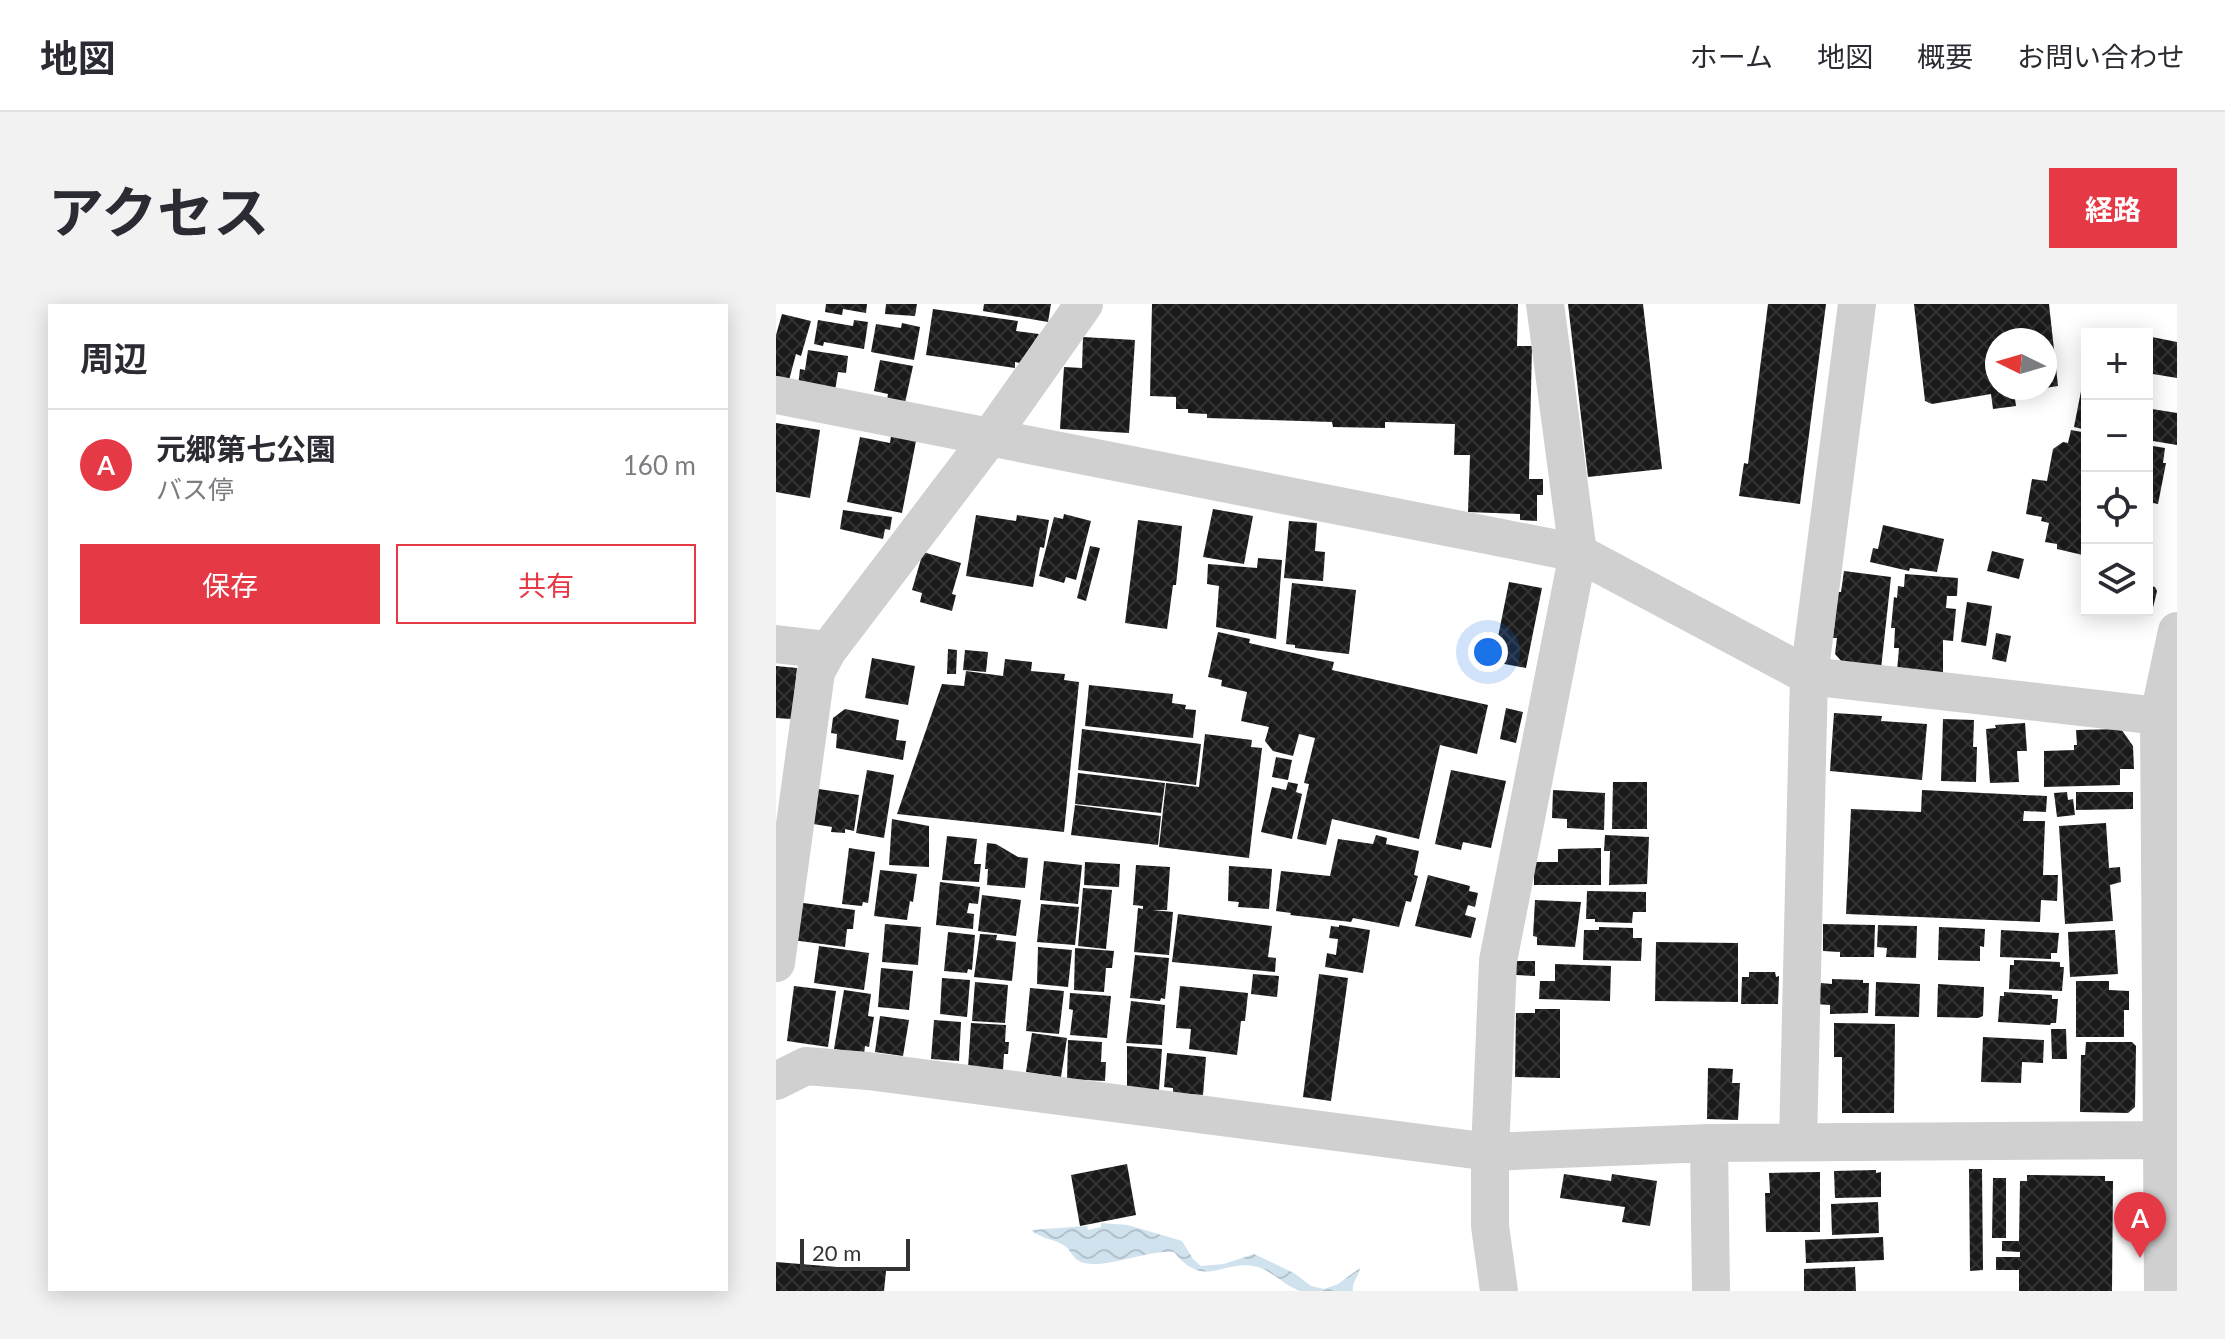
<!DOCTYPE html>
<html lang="ja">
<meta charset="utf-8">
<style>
body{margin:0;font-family:Lato,"Noto Sans JP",sans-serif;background:#f2f2f3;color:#2b2b33}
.controls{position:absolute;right:24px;top:24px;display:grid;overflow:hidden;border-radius:0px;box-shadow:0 4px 20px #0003}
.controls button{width:72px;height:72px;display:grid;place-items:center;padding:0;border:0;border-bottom:2px solid #e1e1e2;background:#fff;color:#2b2b33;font:40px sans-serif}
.compass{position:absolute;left:1209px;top:24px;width:72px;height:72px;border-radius:50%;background:#fff;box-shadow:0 4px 20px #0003;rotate:275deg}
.scale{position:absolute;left:24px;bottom:20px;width:110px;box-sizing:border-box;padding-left:8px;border:4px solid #333;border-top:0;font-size:22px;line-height:28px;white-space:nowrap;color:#333;-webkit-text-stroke:6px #fff;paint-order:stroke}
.you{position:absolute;left:712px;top:348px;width:28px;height:28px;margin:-20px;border:6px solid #fff;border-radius:50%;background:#1a73e8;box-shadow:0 0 0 12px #1a73e833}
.badge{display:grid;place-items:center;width:52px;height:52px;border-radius:50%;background:#e63946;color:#fff;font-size:26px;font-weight:700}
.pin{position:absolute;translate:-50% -66px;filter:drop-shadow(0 2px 4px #0008)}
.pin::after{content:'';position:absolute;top:42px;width:28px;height:24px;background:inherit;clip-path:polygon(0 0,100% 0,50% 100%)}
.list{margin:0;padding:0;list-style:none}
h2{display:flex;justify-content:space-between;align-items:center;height:104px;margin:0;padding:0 32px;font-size:34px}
h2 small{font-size:26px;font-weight:400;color:#7c7c81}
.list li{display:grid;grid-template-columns:52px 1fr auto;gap:24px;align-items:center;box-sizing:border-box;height:112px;padding:0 32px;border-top:2px solid #e1e1e2}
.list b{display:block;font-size:30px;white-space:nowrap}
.list p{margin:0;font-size:26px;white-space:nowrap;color:#7c7c81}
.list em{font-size:26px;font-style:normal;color:#7c7c81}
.actions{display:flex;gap:16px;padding:24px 32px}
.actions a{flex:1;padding:18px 0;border:2px solid #e63946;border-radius:0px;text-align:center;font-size:28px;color:#e63946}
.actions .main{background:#e63946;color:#fff}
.icon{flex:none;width:44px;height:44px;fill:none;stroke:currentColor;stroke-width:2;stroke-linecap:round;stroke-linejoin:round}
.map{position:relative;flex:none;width:1401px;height:987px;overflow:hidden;border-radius:0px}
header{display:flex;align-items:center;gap:48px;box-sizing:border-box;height:112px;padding:0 40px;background:#fff;border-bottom:2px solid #e1e1e2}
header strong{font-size:38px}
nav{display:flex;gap:44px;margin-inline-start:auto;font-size:28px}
.intro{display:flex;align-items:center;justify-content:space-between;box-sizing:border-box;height:192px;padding:0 48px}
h1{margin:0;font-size:56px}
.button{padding:20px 36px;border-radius:0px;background:#e63946;color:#fff;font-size:28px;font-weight:700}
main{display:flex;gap:48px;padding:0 48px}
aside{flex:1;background:#fff;border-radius:0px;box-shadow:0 4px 20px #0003}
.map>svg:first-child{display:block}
.water{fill:url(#water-waves)}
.building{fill:url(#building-cross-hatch)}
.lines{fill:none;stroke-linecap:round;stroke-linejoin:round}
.minor{stroke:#d0d0d0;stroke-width:38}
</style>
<header>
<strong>地図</strong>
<nav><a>ホーム</a><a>地図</a><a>概要</a><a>お問い合わせ</a></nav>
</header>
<div class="intro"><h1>アクセス</h1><a class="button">経路</a></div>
<main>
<aside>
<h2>周辺<small></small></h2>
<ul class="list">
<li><span class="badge">A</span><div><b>元郷第七公園</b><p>バス停</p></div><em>160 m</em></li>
</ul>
<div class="actions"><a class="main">保存</a><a>共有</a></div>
</aside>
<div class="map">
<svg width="1401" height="987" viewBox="0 0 1401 987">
<defs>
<pattern id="water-waves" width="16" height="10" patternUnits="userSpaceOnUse" patternTransform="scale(2)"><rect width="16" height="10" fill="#cfe2ee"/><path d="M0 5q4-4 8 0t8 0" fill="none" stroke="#b2c2cd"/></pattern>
<pattern id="building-cross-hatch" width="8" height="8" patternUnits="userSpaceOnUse" patternTransform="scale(2)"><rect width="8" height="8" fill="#1a1a1a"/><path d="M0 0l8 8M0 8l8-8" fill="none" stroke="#333"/></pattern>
</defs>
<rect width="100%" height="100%" fill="#fff"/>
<path class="water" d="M325,919L352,921L406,937L417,955L425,962L448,960L478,950L518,969L535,982L548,985L562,980L584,964C583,972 575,979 577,987C561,987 542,987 526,987C510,984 498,968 482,963C447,954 429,987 398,948C371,945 324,968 303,957C296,953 295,947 290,943C279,934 266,936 255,926L311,922L312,926L325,923Z"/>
<path class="building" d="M50,0H91L90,9L67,5L66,11L49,8Z
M110,0H141L139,12L109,10Z
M208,0H275L272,18L207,7Z
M376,0H742L741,42H756L753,175H767V191H761V217L744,216V210L692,208L694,151H678L679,120L609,118V124L557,123L556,118L431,114V110L412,109V105H400V93L374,92Z
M792,0H867L886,165L812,173Z
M992,0H1050L1024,200L963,192L968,159L972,160Z
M1138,0H1273L1282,82L1269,84V36H1221V84H1251L1238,88L1240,102L1217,105L1215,90L1156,100L1149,97Z
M157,5L242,17L240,27L263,30L244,59L239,58V64L150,51Z
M6,10L35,17L25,52L20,50L12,80L0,77V31Z
M42,16L77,22L78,16L92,18L88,45L48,38L47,42L38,40Z
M126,19L144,23L138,56L95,48L100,20L125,24Z
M1371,32L1401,38V74L1371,69Z
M307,33L359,36L353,129L284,125L288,63L306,64Z
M32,46L72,52L70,69L62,68L59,87L22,82L24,65L29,66Z
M104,56L137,62L129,99L111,96L112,90L98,87Z
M1305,87L1311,88V126L1298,123Z
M1371,100L1377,101L1376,105L1401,109V141L1371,136Z
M0,119L44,126L34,194L0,188Z
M1295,126L1311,129V252L1281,245V240L1269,238L1273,219L1265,217L1266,213L1250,210L1256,175L1271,177L1277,145L1287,138L1292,139Z
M115,132L140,137L126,209L71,198L84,133L114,139Z
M1371,141L1389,144L1387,159H1390L1382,200L1377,199L1372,225Z
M437,205L477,212L468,260L427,253Z
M67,206L116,213L114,226L109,225L107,235L64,225Z
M288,210L315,217L300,276L290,273L288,279L263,272L278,213L287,215Z
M200,211L240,217L241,211L273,216L268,244L264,243L257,283L190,272Z
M362,216L406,222L400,281H397L391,325L349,319Z
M513,217L541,219L539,247L549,248L547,277L508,274Z
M1107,221L1168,235L1161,268L1134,264L1133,267L1094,258L1097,244L1102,245Z
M314,242L324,244L310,297L301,294Z
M1216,247L1248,255L1243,275L1211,267Z
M147,248L185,259L176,290L180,291L176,307L144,298L146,289L136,286Z
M482,254L506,256L500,335L440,323L443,282L431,280L432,260L481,264Z
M1068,267L1115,273L1105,365L1068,360L1059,350L1061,334H1057L1062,288H1065Z
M1129,270L1182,274L1181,292H1171L1170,304L1180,305L1177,337L1167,336V371L1121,367L1123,344H1118L1119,324H1115L1118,293L1121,294L1122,282L1128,283Z
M733,278L766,284L750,364L723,359L722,364L716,363Z
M516,279L580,286L573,350L519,344V341L510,340Z
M1371,281L1379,283L1381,287L1375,312L1351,307L1371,306Z
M1191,298L1216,302L1210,342L1185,338Z
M442,328L474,335L473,339L558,358L556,366L712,401L701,450L664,441L643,535L556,515L550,541L521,535L533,480L528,479L539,434L523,430L517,452L497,447L489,437L493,423L465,417L471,388L445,382L446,376L432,373Z
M1220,329L1235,332L1230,358L1216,355Z
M172,345L181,346L180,370H171Z
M189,346L212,348L210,368L187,366Z
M96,354L139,362L132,401L89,394Z
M229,355L256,358L255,367L289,370L288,376L303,378L288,528L121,510L166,380L188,382L190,367L227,372Z
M0,362L21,364L16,415L0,414Z
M313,381L397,390L396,399L410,401L409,405L420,406L417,434L309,422Z
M730,404L747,408L740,439L724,435Z
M69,405L123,416L120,436L130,437L127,456L60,444L61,430L55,429L57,414Z
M1058,409L1106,412L1105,417L1151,420L1146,476L1054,467Z
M1167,415L1198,416L1197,443H1201L1200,478L1165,477Z
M1249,419L1251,447H1241L1243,478L1214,479L1210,425L1220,424L1219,421Z
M306,425L425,440L420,481L302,466Z
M1345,425L1357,442L1358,465H1344V481L1268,483V447L1298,446V441H1301L1300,426Z
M429,430L476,436L475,443L486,444L473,554L383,543L390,479L423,483Z
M500,453L516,456L512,476L496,473Z
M91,466L118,471L108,534L80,529Z
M675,466L730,477L715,544L687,538L685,546L659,540Z
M302,469L389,479L385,509L299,500Z
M512,478L522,480L520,488L526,490L516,535L485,528L496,483L510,486Z
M837,478H871V525H836Z
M36,484L83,491L78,527L69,525V529L55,528L56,523L31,519Z
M777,486L829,489L828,526L791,524V515L776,514Z
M1146,486L1271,492L1270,508L1248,507L1247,517H1269L1267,571H1282L1281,597L1265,596L1264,618L1070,610L1075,505L1145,508Z
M1291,488L1292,496L1297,495L1299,511L1281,513L1278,489Z
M1300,488H1357V505L1300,506Z
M299,501L385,512L382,541L295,531Z
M116,515L153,522V563L113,561Z
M1330,519L1333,564L1344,563L1345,578L1334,581L1337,617L1289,620L1283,522Z
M600,531L611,534L610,540L643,547L638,571L642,572L635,598L630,597L623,623L577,614L575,618L514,611L515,609L500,607L505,567L554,572L562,535L597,540Z
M829,531L873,533L871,580L833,581L834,547H828Z
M171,532L201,535L198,560H205L203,578L166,576Z
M211,539L220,540L242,553L252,554L249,584L211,581L212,565H209Z
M73,544L99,548L92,599L87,598L86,602L66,600Z
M825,544V581H758V558H782V545Z
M268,557L306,561L302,600L264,596Z
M309,558L344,560L343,583L308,581Z
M360,561L394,563L391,606H376L397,608L393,651L358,648L362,604L367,605V602L357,601Z
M453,562L496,565L493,605L462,603L463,598L452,597Z
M104,566L141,570L137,598L134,597L131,616L98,612Z
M652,571L694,582L693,587L702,589L699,603L692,601L689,611L700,614L695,634L639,622Z
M164,578L204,583L202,600L193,599L191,609L198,610L197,625L160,621Z
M307,584L336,586L330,645L302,642Z
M811,587L870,588V608H857L856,619L819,618V615H810Z
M206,591L245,596L240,632L202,627Z
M759,596L805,598L799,643L761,641V633L757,632Z
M20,598L79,606L77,625H71L69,643L16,636Z
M265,600L303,603L299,641L261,638Z
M402,610L496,622L492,653L500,654L499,668L396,658Z
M109,620L145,623L142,661L106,658Z
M1047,620L1099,621L1098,653H1064V648L1047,647Z
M563,621L594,626L587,669L549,663L551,649L560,651L562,635L553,634L555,622L563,623Z
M1102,621L1141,622L1140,654L1110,653L1111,644L1101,643Z
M823,623L857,624V634H866L865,657L807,656L808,626H823Z
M1163,623L1209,625L1208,643L1204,642V657L1162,656Z
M1225,626L1283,629L1281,649H1275V655L1224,653Z
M1339,626L1342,670L1294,673L1292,628Z
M172,628L199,631L196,666L192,665L191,669L168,667Z
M204,630L221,631L220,636L240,638L236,677L198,673Z
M880,638L962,639V698L879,697Z
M43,642L93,649L88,686L38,679Z
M262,643L296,646L292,683L261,680Z
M299,644L338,647L336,664H330L328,688L298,686Z
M359,651L393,654L389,695L385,694L384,697L354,694Z
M1238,656L1284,658V663H1288L1286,687L1233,685L1234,661H1238Z
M740,657H759V672L740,671Z
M779,660L835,662L834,697L763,695L764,677H779Z
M105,664L137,667L133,706L102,703Z
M973,668H999L1000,673L1003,672L1002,700H965L966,673H973Z
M477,670L503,672L501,693L475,690Z
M543,670L572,674L555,797L527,793Z
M166,674L194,676L191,713L164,710Z
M1056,675L1087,676V679H1093L1092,709L1054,710V701L1039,700L1045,679L1056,680Z
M1300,677H1333V686L1353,687V706H1348V733H1300Z
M199,678L232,681L229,719L196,717Z
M1100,678L1144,680L1143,713L1099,712Z
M1162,680L1208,683L1207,712L1202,714L1161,713Z
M18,682L60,687L52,743L11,737Z
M404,682L472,689L469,717H465L461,751L413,745L415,725L400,724Z
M254,684L288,687L283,730L250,727Z
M68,686L95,690L92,712L98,713L93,743L89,742L88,750L58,745Z
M1228,688L1276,691V695H1282L1280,719H1275L1274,721L1222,718L1224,692H1228Z
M294,689L335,692L331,734L294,731L297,706L293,705Z
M355,697L389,701L386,741L350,739Z
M759,705H784V774L739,773L740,709H759Z
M104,712L133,716L127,752L99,748Z
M158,716L185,718L183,757L155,755Z
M195,719L230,721L229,738H233L232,750H228L227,766L192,764Z
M1058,719L1119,720L1118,809H1066V753H1058Z
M1275,725H1290L1291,755H1276Z
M256,729L291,734L285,773L250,768Z
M1207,733L1268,736L1267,759L1246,758L1245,779L1205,778Z
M292,736L326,738L325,758H330L329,777L291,775Z
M1310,738H1356L1360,742L1359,803L1352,809L1304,808L1305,751H1309Z
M351,742L386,745L383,786L351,784Z
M391,749L430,753L427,791L397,789V784L388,783Z
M932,764L957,765L956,779H964L962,816L931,815Z
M351,860L360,911L304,922L295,871Z
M1193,865H1206L1207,966L1194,967Z
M1100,866V869L1105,868V893L1059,894L1058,867Z
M1044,868V928H990L989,889H994L993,869Z
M788,870L835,877L836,870L881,877L874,922L846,918L849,903L784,894Z
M1251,871L1329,872V877H1337L1336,987H1243V966H1220V953H1244V948L1226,947V937H1243L1244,877H1251Z
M1217,874H1230V934H1216Z
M1102,898L1103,929L1056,931L1055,900Z
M1107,933L1108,956L1030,959L1029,936Z
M0,958L110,967L108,987H0Z
M1079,963L1080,987H1028V965Z"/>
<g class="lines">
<path class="minor" d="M0,91L802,249L1033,372L1401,414
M0,340L52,346
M0,659L40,368L52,346L214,133L308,0
M0,777L30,762L92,767L714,848L933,839L1384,836
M1022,838L1033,372L1081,0
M933,839L935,987
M723,987L714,922V848L722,657L802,249L769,0
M1387,987L1383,412L1401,327"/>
</g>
</svg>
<div class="controls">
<button>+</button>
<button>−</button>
<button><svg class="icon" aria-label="locate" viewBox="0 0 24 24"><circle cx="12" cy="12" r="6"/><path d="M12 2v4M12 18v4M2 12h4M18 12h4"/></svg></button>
<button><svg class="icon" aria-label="layers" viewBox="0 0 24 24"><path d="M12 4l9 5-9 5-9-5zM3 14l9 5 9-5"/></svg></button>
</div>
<svg class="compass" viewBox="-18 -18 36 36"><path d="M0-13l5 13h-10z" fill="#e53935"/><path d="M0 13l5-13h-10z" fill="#7c7c81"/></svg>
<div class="scale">20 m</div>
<div class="you"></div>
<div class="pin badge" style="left:1364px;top:954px">A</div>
</div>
</main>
